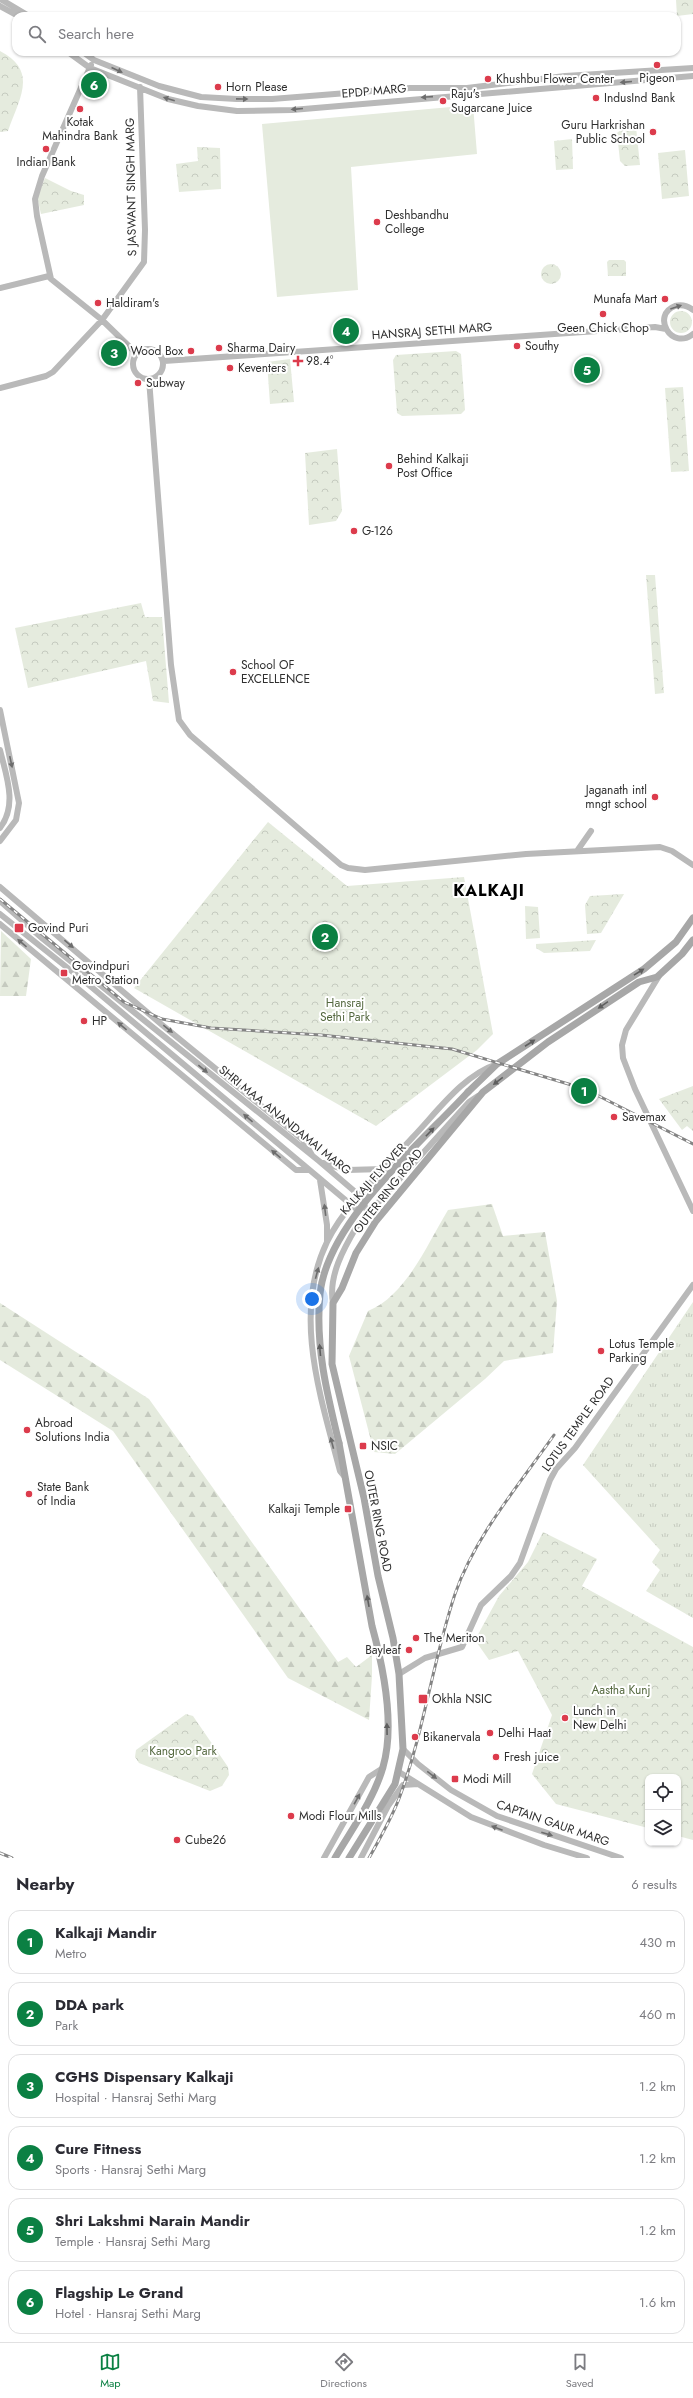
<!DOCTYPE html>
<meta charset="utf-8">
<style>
body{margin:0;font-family:Jost,sans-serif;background:#f7f7f7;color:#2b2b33}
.controls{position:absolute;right:12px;bottom:12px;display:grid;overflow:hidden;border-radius:8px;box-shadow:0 1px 3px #0004}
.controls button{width:36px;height:36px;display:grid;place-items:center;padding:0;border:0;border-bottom:1px solid #e1e1e2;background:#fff;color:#2b2b33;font:20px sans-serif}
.you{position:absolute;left:312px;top:1299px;width:14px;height:14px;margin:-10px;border:3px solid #fff;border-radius:50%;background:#1a73e8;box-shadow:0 0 0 6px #1a73e833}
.badge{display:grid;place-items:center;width:26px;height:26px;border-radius:50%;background:#0b8043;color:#fff;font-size:13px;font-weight:700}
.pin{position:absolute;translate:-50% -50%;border:2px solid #fff;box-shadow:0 1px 4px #0006}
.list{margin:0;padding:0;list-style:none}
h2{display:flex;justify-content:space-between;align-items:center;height:52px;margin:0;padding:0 16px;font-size:17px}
h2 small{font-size:13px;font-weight:400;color:#7c7c81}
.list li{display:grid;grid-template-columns:26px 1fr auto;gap:12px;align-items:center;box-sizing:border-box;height:64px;margin:0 8px 8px;padding:0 8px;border:1px solid #e1e1e2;border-radius:12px}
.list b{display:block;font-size:15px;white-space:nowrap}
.list p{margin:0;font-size:13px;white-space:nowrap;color:#7c7c81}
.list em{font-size:13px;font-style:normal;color:#7c7c81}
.icon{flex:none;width:22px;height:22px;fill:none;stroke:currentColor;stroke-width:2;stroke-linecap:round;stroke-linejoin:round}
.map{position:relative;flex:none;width:693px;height:1858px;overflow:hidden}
.search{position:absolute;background:#fff;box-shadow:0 1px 3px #0004;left:12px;right:12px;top:12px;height:44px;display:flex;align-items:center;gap:10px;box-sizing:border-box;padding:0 14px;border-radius:12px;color:#7c7c81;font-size:15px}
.sheet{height:484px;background:#fff}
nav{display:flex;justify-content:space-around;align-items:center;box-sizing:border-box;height:56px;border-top:1px solid #e1e1e2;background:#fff;font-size:11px;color:#7c7c81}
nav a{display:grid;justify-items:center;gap:2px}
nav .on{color:#0b8043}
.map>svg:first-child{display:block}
.grass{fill:url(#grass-tufts)}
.forest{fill:url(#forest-firs)}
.park{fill:url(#park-crowns)}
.garden{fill:#e5ebde}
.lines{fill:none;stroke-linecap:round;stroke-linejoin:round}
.secondary{stroke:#b9b9b9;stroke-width:6}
.primary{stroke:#a7a7a7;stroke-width:7}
.rail-casing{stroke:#848484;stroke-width:3}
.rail{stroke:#fff;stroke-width:1.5;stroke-dasharray:4.5;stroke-linecap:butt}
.primary-bridge{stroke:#a7a7a7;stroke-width:7}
.oneway{fill:#6d6d6d}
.oneway2{fill:#5f5f5f}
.poi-dot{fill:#dc3b4c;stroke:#fff;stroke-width:1.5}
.labels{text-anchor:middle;stroke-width:4;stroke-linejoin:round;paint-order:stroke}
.poi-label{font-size:12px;fill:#2f2f2f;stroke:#fff;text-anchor:start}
.street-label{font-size:12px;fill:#2f2f2f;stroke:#fff}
.park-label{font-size:12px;fill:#54683f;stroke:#fff}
.district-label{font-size:16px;font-weight:bold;letter-spacing:1px;fill:#000;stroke:#fff}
</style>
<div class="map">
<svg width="693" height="1858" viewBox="0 0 693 1858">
<defs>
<pattern id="grass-tufts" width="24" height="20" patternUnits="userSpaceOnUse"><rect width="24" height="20" fill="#e5ebde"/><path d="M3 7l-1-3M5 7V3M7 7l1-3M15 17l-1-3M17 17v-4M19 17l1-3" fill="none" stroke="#c5cabf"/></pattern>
<pattern id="forest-firs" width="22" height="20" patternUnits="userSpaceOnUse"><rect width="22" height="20" fill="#e5ebde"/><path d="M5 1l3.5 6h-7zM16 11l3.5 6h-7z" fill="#c5cabf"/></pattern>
<pattern id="park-crowns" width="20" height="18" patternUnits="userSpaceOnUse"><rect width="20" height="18" fill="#e5ebde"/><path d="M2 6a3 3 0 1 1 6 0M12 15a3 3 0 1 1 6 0" fill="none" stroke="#c5cabf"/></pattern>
</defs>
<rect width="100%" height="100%" fill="#fff"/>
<path class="grass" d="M693,1302V1618L646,1591L660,1570L652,1562L660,1550L583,1465Z"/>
<path class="forest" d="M1,931L31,959L26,996H0Z
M492,1204L503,1236L545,1232L557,1301L553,1353L504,1361L485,1379L395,1454L374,1452L349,1356L368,1311C407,1295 427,1244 448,1210Z
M0,1303L149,1399L338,1662L347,1657L356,1667L372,1655V1676L369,1720L288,1678L113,1431L0,1360Z"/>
<path class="park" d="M676,0H693V14L677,16Z
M0,51C39,71 19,99 8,131L0,132Z
M636,127L640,165L625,166L620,161L617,133L622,129Z
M572,139L573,169L556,170L554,141Z
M197,147L220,148L221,189L179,192L176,164L198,161Z
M685,150L689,196L662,199L658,153Z
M45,178L71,191L84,195V205L41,214L37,197Z
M609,260H624L626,262V276H608L607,262Z
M541 274a10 10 0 1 1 20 0a10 10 0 1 1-20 0Z
M670 322a11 11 0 1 1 22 0a11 11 0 1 1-22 0Z
M456,351L461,354L465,410L461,414L402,416L397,413L393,360L396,355Z
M290,359L294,402L270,404L267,362Z
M683,387L689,471L671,472L665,388Z
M337,449L342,511L336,521L309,525L305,453Z
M655,575L664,693L655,694L646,575Z
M141,603L145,617H162L169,703L153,701L146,661L28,688L15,628Z
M268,822L347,886L464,877L493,1034L477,1050L376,1126L134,988Z
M624,894L601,933L587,934L585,905L590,896Z
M525,906L538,907L540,938L526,939Z
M596,940L590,951L544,953L536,948V944Z
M693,1086V1131L687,1126L682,1130L659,1099Z
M543,1532L597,1559L582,1586L693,1647V1840L678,1836V1777H648V1828L556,1804L532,1774L552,1715L518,1651L489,1660L475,1640L499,1596L528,1562Z
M186,1714L193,1716L228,1767L229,1775L222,1786L210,1791L139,1763L135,1757L136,1750Z"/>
<path class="garden" d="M473,105L477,154L351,167L358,290L277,297L262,124Z"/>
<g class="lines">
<path class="secondary" d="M2,0L29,16
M0,6L18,16
M68,52L90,68L168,99L198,106L237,111L292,110L693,76
M83,52L94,60L159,86L201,97L237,99H272L410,88H467L565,76L693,68
M91,65L42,176L35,199L37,216L51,279L102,320L137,354
M0,288L49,276
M693,310C688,306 682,304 675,306C651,315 671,351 693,334
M133 364a15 15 0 1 1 30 0a15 15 0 1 1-30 0Z
M164,361L655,327L666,329
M149,379L171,665L179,720L190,735L341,865L348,868L365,870L526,854L660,847L672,851L693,865
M0,388L46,376L53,372L102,320L144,262L145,230L140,87
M0,710L19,803L16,820L0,841
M0,750C6,775 18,805 0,828
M577,851L591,831
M0,887L161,1024L303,1140L312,1155
M0,901L43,939L319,1161L360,1196L368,1213
M0,914L89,985L355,1208
M0,924L296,1170H309
M659,976L626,1030L622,1045L623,1058L635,1089L693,1211
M323,1163L347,1170L384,1169
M320,1180L327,1225V1241
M333,1303C328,1276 344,1248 357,1226L469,1102L478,1096
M345,1477L340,1471C321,1398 292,1314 327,1242C344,1206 386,1167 413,1137C437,1112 463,1075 497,1064
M399,1674L425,1658L462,1647L481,1605L511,1576L520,1563L550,1480L556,1469L575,1448L693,1285
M403,1749L418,1764L451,1790L497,1816L621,1858
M399,1772L471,1817L544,1845L587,1858
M324,1858L369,1777L383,1768
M361,1858L388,1806L403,1785L418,1784"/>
<path class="primary" d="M468,1092L497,1064L644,969L676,942L693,918
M335,1858C352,1829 374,1799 383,1767C395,1726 383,1666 372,1626L339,1443
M349,1858L395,1784L403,1749L399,1674L393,1638L378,1576L364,1498L332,1364L333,1303L342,1288L356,1253L376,1221L483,1092L548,1042L639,982L657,977L682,954L693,940"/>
<defs>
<path id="rail" d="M0,899L124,1002L162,1019L211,1028L321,1035L452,1049L585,1089L693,1144
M0,1853L12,1858
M369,1858C380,1838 392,1818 400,1796C424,1731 433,1660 455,1594C475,1536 519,1485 554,1435"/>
</defs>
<use href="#rail" class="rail-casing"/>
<use href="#rail" class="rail"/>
<path class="primary-bridge" d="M339,1443C327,1394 315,1345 320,1294C327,1222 420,1144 468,1092"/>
</g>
<defs><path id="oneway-solid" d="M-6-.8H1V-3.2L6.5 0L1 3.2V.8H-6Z"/></defs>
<g class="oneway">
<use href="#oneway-solid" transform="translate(117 70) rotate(24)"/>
<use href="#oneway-solid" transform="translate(626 82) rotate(175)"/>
<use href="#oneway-solid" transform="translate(427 97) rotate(176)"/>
<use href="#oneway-solid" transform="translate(169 99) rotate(-163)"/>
<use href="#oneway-solid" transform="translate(242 99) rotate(1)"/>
<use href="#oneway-solid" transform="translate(297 109) rotate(175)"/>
<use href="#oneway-solid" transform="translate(676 307) rotate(-19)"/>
<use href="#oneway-solid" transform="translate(11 762) rotate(78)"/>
<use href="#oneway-solid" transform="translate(22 943) rotate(-139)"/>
<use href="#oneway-solid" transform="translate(69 944) rotate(40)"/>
<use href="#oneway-solid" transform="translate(122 1026) rotate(-140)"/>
<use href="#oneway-solid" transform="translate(168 1029) rotate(39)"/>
<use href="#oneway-solid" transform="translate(203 1069) rotate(39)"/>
<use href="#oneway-solid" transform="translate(248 1118) rotate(-140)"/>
<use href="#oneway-solid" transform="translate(276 1154) rotate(-140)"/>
<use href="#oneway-solid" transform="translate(325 1210) rotate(-97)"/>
<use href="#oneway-solid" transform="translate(317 1273) rotate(-75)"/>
<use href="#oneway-solid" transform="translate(332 1443) rotate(-105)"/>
<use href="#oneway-solid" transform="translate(432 1775) rotate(37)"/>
<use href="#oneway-solid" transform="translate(357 1799) rotate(-61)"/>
<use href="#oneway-solid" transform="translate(497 1828) rotate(-159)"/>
<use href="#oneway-solid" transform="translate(547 1834) rotate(18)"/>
</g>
<g class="oneway2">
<use href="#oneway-solid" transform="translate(639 972) rotate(-32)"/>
<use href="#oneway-solid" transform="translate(603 1005) rotate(146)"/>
<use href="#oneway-solid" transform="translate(530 1043) rotate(-33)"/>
<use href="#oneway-solid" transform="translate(498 1081) rotate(143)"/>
<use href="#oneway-solid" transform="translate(430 1132) rotate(-46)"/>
<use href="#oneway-solid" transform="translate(320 1350) rotate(-95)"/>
<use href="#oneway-solid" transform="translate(368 1601) rotate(-100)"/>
<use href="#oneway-solid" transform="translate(387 1729) rotate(-91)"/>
</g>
<g class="poi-dot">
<circle cx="657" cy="65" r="4"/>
<circle cx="488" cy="79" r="4"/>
<circle cx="218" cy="87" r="4"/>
<circle cx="596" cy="98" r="4"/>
<circle cx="443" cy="101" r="4"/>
<circle cx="80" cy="109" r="4"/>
<circle cx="653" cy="132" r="4"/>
<circle cx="46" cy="149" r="4"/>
<circle cx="377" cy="222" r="4"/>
<circle cx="665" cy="299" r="4"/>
<circle cx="98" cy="303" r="4"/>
<circle cx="603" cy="314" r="4"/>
<circle cx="517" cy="346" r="4"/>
<circle cx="219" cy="348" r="4"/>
<circle cx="191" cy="351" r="4"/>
<path d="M296 355h4v4h4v4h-4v4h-4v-4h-4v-4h4z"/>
<circle cx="230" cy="368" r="4"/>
<circle cx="138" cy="383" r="4"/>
<circle cx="389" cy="466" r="4"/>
<circle cx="354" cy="531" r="4"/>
<circle cx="233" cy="672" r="4"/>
<circle cx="655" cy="797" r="4"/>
<rect x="14" y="923" width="10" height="10" rx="2"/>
<rect x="60" y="969" width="8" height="8" rx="2"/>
<circle cx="84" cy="1021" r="4"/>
<circle cx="614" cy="1117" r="4"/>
<circle cx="601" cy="1351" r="4"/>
<circle cx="27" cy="1430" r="4"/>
<rect x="359" y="1442" width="8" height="8" rx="2"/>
<circle cx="29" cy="1494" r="4"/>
<rect x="344" y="1505" width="8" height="8" rx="2"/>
<circle cx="416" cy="1638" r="4"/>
<circle cx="409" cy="1650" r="4"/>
<rect x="418" y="1694" width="10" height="10" rx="2"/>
<circle cx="565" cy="1718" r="4"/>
<circle cx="490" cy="1733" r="4"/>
<circle cx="415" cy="1737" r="4"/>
<circle cx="496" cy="1757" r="4"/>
<rect x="451" y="1775" width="8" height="8" rx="2"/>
<circle cx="291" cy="1816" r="4"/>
<circle cx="177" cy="1840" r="4"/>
</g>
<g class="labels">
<g class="poi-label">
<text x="657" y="82" text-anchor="middle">Pigeon</text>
<text x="496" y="83">Khushbu Flower Center</text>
<text x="226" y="91">Horn Please</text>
<text x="451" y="98">Raju's<tspan x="451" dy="14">Sugarcane Juice</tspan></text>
<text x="604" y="102">IndusInd Bank</text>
<text x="80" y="126" text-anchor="middle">Kotak<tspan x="80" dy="14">Mahindra Bank</tspan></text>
<text x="645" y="129" text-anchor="end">Guru Harkrishan<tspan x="645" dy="14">Public School</tspan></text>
<text x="46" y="166" text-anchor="middle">Indian Bank</text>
<text x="385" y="219">Deshbandhu<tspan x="385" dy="14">College</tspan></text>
<text x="657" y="303" text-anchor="end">Munafa Mart</text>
<text x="106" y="307">Haldiram's</text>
<text x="603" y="332" text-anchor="middle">Geen Chick Chop</text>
<text x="525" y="350">Southy</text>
<text x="227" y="352">Sharma Dairy</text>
<text x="183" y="355" text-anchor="end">Wood Box</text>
<text x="306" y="365">98.4°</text>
<text x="238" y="372">Keventers</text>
<text x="146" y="387">Subway</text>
<text x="397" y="463">Behind Kalkaji<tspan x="397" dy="14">Post Office</tspan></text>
<text x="362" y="535">G-126</text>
<text x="241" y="669">School OF<tspan x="241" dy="14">EXCELLENCE</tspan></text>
<text x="647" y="794" text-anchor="end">Jaganath intl<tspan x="647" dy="14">mngt school</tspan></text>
<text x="28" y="932">Govind Puri</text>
<text x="72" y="970">Govindpuri<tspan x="72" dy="14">Metro Station</tspan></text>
<text x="92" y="1025">HP</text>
<text x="622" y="1121">Savemax</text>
<text x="609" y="1348">Lotus Temple<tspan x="609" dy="14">Parking</tspan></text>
<text x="35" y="1427">Abroad<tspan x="35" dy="14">Solutions India</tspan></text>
<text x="371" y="1450">NSIC</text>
<text x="37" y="1491">State Bank<tspan x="37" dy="14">of India</tspan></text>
<text x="340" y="1513" text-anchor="end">Kalkaji Temple</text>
<text x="424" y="1642">The Meriton</text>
<text x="401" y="1654" text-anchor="end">Bayleaf</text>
<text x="432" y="1703">Okhla NSIC</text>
<text x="573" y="1715">Lunch in<tspan x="573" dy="14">New Delhi</tspan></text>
<text x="498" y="1737">Delhi Haat</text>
<text x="423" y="1741">Bikanervala</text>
<text x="504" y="1761">Fresh juice</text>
<text x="463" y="1783">Modi Mill</text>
<text x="299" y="1820">Modi Flour Mills</text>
<text x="185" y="1844">Cube26</text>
</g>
<g class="street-label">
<text transform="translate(374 91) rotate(-5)" y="4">EPDP MARG</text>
<text transform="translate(131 187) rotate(-91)" y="4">S JASWANT SINGH MARG</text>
<text transform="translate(432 331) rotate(-4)" y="4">HANSRAJ SETHI MARG</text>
<text transform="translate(285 1120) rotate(39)" y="4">SHRI MAA ANANDAMAI MARG</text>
<text transform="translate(373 1179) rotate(-48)" y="4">KALKAJI FLYOVER</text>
<text transform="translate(388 1191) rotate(-52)" y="4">OUTER RING ROAD</text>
<text transform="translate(578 1424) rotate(-54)" y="4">LOTUS TEMPLE ROAD</text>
<text transform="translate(378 1521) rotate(79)" y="4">OUTER RING ROAD</text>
<text transform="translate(553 1823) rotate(19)" y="4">CAPTAIN GAUR MARG</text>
</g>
<g class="park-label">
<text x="345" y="1007">Hansraj<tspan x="345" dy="14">Sethi Park</tspan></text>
<text x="621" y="1694">Aastha Kunj</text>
<text x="183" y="1755">Kangroo Park</text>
</g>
<g class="district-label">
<text x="489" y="896">KALKAJI</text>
</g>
</g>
</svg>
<div class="controls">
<button><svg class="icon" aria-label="locate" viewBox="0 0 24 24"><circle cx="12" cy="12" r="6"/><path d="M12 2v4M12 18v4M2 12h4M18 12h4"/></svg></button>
<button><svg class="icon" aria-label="layers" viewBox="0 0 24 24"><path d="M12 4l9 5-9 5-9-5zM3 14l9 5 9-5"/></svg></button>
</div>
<div class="you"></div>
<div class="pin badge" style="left:584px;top:1091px">1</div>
<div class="pin badge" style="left:325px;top:937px">2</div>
<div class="pin badge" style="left:114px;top:353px">3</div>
<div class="pin badge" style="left:346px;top:331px">4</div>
<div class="pin badge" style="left:587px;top:370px">5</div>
<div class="pin badge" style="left:94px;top:85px">6</div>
<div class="search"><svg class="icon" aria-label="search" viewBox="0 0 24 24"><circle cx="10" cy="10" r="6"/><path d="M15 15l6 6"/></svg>Search here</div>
</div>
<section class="sheet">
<h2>Nearby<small>6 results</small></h2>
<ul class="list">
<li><span class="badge">1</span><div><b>Kalkaji Mandir</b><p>Metro</p></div><em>430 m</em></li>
<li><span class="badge">2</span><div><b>DDA park</b><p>Park</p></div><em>460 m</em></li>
<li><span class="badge">3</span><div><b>CGHS Dispensary Kalkaji</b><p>Hospital · Hansraj Sethi Marg</p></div><em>1.2 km</em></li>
<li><span class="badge">4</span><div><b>Cure Fitness</b><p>Sports · Hansraj Sethi Marg</p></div><em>1.2 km</em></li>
<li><span class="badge">5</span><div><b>Shri Lakshmi Narain Mandir</b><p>Temple · Hansraj Sethi Marg</p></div><em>1.2 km</em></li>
<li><span class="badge">6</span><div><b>Flagship Le Grand</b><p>Hotel · Hansraj Sethi Marg</p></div><em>1.6 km</em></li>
</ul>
</section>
<nav>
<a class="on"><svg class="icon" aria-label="map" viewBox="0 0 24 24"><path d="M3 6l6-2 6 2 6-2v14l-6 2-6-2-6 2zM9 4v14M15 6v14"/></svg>Map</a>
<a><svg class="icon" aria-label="directions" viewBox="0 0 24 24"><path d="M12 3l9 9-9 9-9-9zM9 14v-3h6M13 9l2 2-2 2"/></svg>Directions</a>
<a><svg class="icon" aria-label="saved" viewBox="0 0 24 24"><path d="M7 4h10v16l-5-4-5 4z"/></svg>Saved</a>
</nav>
